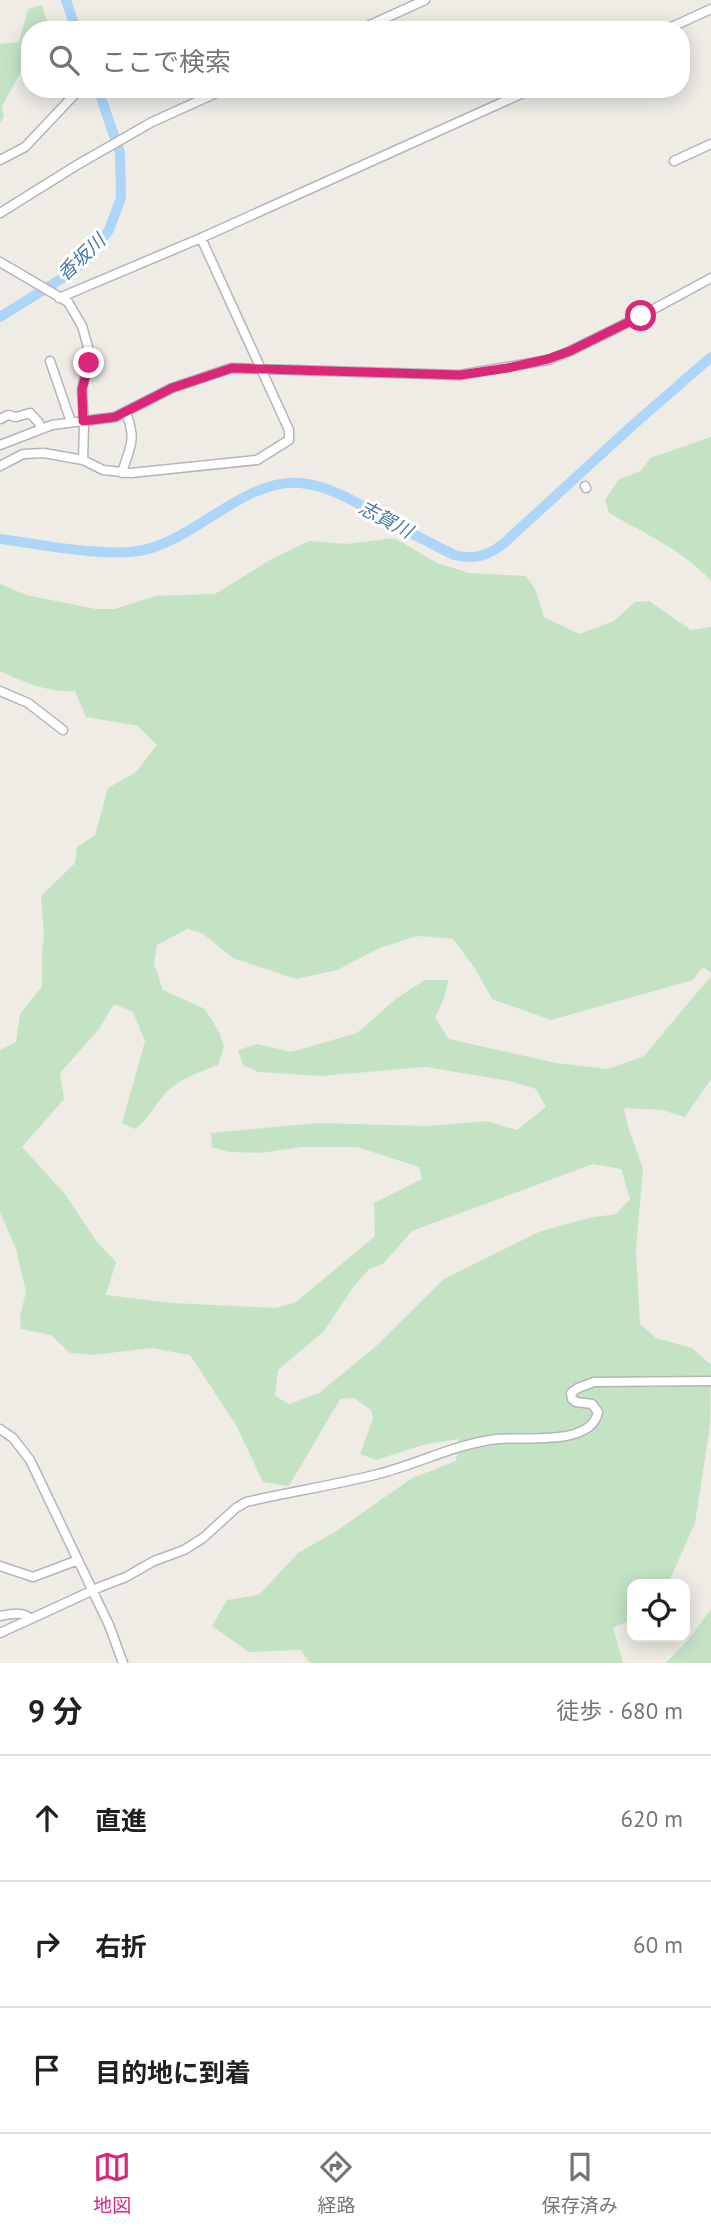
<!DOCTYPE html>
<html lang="ja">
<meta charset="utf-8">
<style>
body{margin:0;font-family:"PT Sans","Noto Sans JP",sans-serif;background:#f6f6f6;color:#202124}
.controls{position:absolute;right:21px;bottom:21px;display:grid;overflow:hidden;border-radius:14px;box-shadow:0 4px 18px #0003}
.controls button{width:63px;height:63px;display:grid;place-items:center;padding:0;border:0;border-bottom:2px solid #e0e0e0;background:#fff;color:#202124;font:35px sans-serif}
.stop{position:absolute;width:21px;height:21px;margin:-16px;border:5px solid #db2777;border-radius:50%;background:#fff}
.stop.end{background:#db2777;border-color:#fff;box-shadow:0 2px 7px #0008}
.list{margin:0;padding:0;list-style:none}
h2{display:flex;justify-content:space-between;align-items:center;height:91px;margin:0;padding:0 28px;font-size:30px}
h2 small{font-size:23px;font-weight:400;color:#757577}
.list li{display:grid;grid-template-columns:46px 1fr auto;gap:21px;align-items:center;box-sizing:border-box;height:126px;padding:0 28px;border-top:2px solid #e0e0e0}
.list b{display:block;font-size:26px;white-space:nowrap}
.list em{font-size:23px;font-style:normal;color:#757577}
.icon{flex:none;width:38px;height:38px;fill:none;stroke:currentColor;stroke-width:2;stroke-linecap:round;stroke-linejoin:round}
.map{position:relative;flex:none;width:711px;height:1663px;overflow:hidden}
.search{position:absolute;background:#fff;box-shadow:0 4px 18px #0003;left:21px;right:21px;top:21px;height:77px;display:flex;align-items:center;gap:18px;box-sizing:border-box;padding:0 24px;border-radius:28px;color:#757577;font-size:26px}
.sheet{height:469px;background:#fff}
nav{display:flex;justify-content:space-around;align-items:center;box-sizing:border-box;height:98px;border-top:2px solid #e0e0e0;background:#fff;font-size:19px;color:#757577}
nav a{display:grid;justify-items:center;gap:4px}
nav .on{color:#db2777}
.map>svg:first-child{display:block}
.green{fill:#c4e3c5;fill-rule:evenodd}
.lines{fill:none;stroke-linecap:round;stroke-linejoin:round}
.river{stroke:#acd5f8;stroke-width:10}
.minor-casing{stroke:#b3b5b9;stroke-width:11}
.minor{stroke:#fff;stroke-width:8}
.route{stroke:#db2777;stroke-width:9}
.labels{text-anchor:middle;stroke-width:6;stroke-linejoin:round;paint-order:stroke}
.water-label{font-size:19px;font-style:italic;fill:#4a76a9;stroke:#fff}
</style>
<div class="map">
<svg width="711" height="1663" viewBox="0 0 711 1663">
<rect width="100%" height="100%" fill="#eeece5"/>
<path class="green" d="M42,5L50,30H30V64L24,66L2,106L4,116L0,123V44L19,42L28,9Z
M711,437V581C684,551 644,533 609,513L605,500L619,479L641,471L650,458Z
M394,538L437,563L469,573L526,576L535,589L544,617L579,634L614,621L635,602L649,601L691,630L711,627V973L703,967L693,980L551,1020L492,999L474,967L453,939L417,936L380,948L337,970L296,979L233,958L202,933L187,929L157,945L154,964L163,990L205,1009L220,1034L224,1047L218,1065C200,1072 176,1080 164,1095C153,1108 149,1118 135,1129L122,1123L145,1041L133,1012L114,1004L99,1029L60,1073L64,1099L22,1147L65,1194L97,1242L116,1262L106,1295L172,1303L276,1308L296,1302L375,1236L374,1203L422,1179L419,1167L357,1147H302L260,1153L229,1152L212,1147L211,1133L317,1123L427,1126L487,1121L517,1130L546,1107L536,1089L509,1081L426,1067L321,1076L258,1072L243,1065L238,1050L257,1044L291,1052L357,1033L397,998L425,980H448L445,996L435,1018L449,1039L556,1063L608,1069L644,1056L711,976V1079L685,1117L662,1110L624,1108L628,1127L643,1169L636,1249L640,1324L656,1338L692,1348L711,1365L710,1426L695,1523L668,1584H632V1619L613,1628L623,1663H310L301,1650L249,1652L212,1626L227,1600L259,1595L298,1553L338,1530L412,1478L456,1461L459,1439L426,1444L376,1460L360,1454L373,1419L371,1410L354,1398L340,1399L289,1486L263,1482L236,1425L190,1355L151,1348L93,1355L70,1353L51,1335L21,1329L20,1316L26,1292L16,1249L0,1212V1050L16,1042L20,1014L42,986V953L44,935L41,896L75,863L77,847L95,835L108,788L136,772L157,745L138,726L86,717L75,691C49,693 23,682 0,671V584L26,595L96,609H115L155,596L215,594L270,560L309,541L346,544ZM593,1164L621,1169L630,1199L616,1214L589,1218L541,1231L444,1279L374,1348L319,1393L289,1404L275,1396L278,1370L324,1331L352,1289L369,1269L383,1264L412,1231Z
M711,1609V1663H666L688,1640Z"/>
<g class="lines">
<path class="river" d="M66,0L76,30
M0,317L69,274L87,259L109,230L121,198L120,153L98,89
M0,539C41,544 104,558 144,550C197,538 244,479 300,483C334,486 363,507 392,523C413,534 434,545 454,555C474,560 487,556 503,544L633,425L711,357"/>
<defs>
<path id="minor" d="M359,30L425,0
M665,30L711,9
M0,160L25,147L76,93
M674,161L711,144
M0,213L77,165L152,122L225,89
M0,262L68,302L82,326L90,354L82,389L84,425L83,460
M59,298L201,238L532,89
M50,361L71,422
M0,419L8,415L16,417L30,413L39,423L41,428
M0,445L52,425L115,417L172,388L231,368L459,375L548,360L570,351L641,316L711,278
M0,466L23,454L44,453L83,460L103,470L131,473L257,460L289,440V430L201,238
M122,473C130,444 137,443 126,412
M585,486L586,488
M0,691L28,703L63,730
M0,1429L13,1438L30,1460L109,1625L123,1663
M0,1566L33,1577L78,1560
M0,1616C10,1614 23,1611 31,1619
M0,1633L100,1587L126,1577L154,1561L184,1550L203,1538L236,1508L246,1502C290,1492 335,1485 378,1474C418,1464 455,1444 497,1439C524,1436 591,1447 598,1412L592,1404L576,1402L572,1399L571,1393L578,1388L594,1382L711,1381"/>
</defs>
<use href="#minor" class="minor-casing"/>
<use href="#minor" class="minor"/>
</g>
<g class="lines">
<path class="route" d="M89,363L82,389L83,421L115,417L172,388L232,368L460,375L507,368L548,359L570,351L641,316"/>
</g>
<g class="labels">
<g class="water-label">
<text transform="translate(81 257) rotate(-44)" y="7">香坂川</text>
<text transform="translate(386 519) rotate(28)" y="7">志賀川</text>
</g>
</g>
</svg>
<div class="controls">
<button><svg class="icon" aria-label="locate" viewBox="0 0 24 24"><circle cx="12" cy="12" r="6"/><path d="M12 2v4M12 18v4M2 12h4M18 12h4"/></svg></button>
</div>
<div class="stop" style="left:641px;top:316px"></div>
<div class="stop end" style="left:89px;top:363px"></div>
<div class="search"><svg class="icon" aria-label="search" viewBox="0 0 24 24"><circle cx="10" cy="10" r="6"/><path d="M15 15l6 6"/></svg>ここで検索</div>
</div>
<section class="sheet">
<h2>9 分<small>徒歩 · 680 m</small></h2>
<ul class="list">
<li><svg class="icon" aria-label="ahead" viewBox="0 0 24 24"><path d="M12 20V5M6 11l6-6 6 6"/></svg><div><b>直進</b></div><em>620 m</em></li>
<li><svg class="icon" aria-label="right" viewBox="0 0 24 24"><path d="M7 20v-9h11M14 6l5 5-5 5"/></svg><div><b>右折</b></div><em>60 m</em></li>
<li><svg class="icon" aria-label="arrive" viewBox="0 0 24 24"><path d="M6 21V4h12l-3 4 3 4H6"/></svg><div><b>目的地に到着</b></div></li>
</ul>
</section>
<nav>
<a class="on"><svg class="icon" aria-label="map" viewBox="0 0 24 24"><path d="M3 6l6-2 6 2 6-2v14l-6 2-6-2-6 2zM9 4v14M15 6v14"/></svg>地図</a>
<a><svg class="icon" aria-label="directions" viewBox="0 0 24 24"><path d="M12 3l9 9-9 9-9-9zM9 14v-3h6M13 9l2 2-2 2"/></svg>経路</a>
<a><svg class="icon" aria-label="saved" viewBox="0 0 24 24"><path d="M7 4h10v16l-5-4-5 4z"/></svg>保存済み</a>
</nav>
